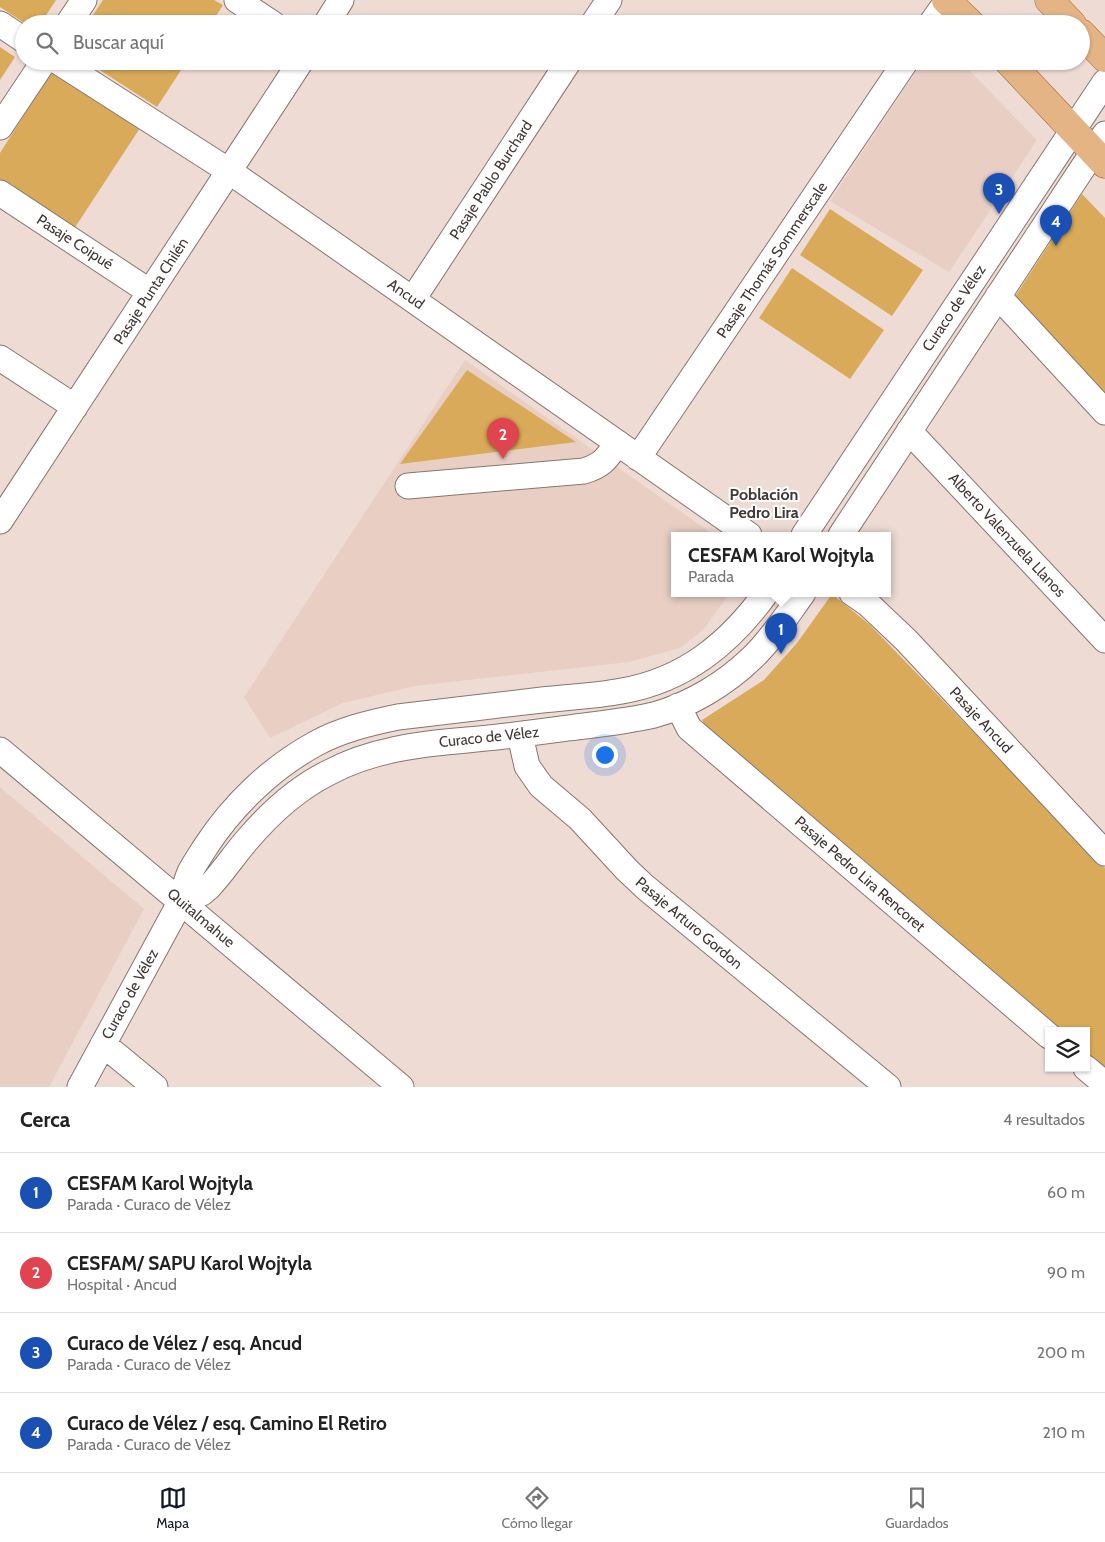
<!DOCTYPE html>
<html lang="es">
<meta charset="utf-8">
<style>
body{margin:0;font-family:Cabin,sans-serif;background:#f6f6f6;color:#222}
.controls{position:absolute;right:15px;bottom:15px;display:grid;overflow:hidden;border-radius:0px;box-shadow:0 1px 4px #0004}
.controls button{width:45px;height:45px;display:grid;place-items:center;padding:0;border:0;border-bottom:1px solid #e0e0e0;background:#fff;color:#222;font:25px sans-serif}
.you{position:absolute;left:604px;top:754px;width:18px;height:18px;margin:-12px;border:4px solid #fff;border-radius:50%;background:#1a73e8;box-shadow:0 0 0 8px #1a73e833}
.badge{display:grid;place-items:center;width:32px;height:32px;border-radius:50%;background:#111827;color:#fff;font-size:16px;font-weight:700}
.pin{position:absolute;translate:-50% -41px;filter:drop-shadow(0 1px 2px #0008)}
.pin::after{content:'';position:absolute;top:26px;width:18px;height:15px;background:inherit;clip-path:polygon(0 0,100% 0,50% 100%)}
.popup{position:absolute;left:671px;top:532px;width:220px;height:65px;box-sizing:border-box;display:grid;place-content:center;border-radius:0px;background:#fff;filter:drop-shadow(0 1px 4px #0005);font-size:16px;white-space:nowrap;color:#767676}
.popup b{font-size:19px;color:#222}
.popup::after{content:'';position:absolute;left:50%;top:100%;margin-left:-10px;border:10px solid transparent;border-top-color:#fff}
.list{margin:0;padding:0;list-style:none}
h2{display:flex;justify-content:space-between;align-items:center;height:65px;margin:0;padding:0 20px;font-size:21px}
h2 small{font-size:16px;font-weight:400;color:#767676}
.list li{display:grid;grid-template-columns:32px 1fr auto;gap:15px;align-items:center;box-sizing:border-box;height:80px;padding:0 20px;border-top:1px solid #e0e0e0}
.list b{display:block;font-size:19px;white-space:nowrap}
.list p{margin:0;font-size:16px;white-space:nowrap;color:#767676}
.list em{font-size:16px;font-style:normal;color:#767676}
.icon{flex:none;width:28px;height:28px;fill:none;stroke:currentColor;stroke-width:2;stroke-linecap:round;stroke-linejoin:round}
.map{position:relative;flex:none;width:1105px;height:1087px;overflow:hidden}
.search{position:absolute;background:#fff;box-shadow:0 1px 4px #0004;left:15px;right:15px;top:15px;height:55px;display:flex;align-items:center;gap:12px;box-sizing:border-box;padding:0 18px;border-radius:28px;color:#767676;font-size:19px}
.sheet{height:385px;background:#fff}
nav{display:flex;justify-content:space-around;align-items:center;box-sizing:border-box;height:70px;border-top:1px solid #e0e0e0;background:#fff;font-size:14px;color:#767676}
nav a{display:grid;justify-items:center;gap:2px}
nav .on{color:#111827}
.map>svg:first-child{display:block}
.built{fill:#e9cec4}
.green{fill:#d8aa59}
.lines{fill:none;stroke-linecap:round;stroke-linejoin:round}
.minor-casing{stroke:#887670;stroke-width:27}
.major-casing{stroke:#a16834;stroke-width:29}
.minor{stroke:#fff;stroke-width:25}
.major{stroke:#e5b485;stroke-width:28}
.labels{text-anchor:middle;stroke-width:4;stroke-linejoin:round;paint-order:stroke}
.street-label{font-size:15px;fill:#413936;stroke:#fff}
.neighbourhood-label{font-size:16px;font-weight:bold;fill:#413936;stroke:#fff}
</style>
<div class="map">
<svg width="1105" height="1087" viewBox="0 0 1105 1087">
<rect width="100%" height="100%" fill="#eedbd4"/>
<path class="built" d="M923,61H960L1037,140L949,272L830,201Z
M465,360L714,535H675V593H730L703,630L680,648L629,662L415,686L343,703L270,738L244,697Z
M0,787L144,909L49,1087H0Z"/>
<path class="green" d="M0,0H56L43,20L26,24L0,7Z
M103,0H214L223,5L211,24H87Z
M0,47L15,57L0,80Z
M86,61H187L157,107Z
M52,71L140,128L74,229L0,182V153Z
M1082,194L1105,218V398L1014,298Z
M830,209L923,270L892,316L800,255Z
M792,268L884,330L850,379L759,318Z
M467,370L576,442L400,464Z
M832,594L870,625L1105,868V1077L1086,1061V1031H1051L716,745L702,720L764,680L797,643Z"/>
<g class="lines">
<defs>
<path id="minor" d="M237,0L273,24
M0,24L24,40
M68,24L84,0
M326,24L341,0
M593,24L609,0
M931,24L947,1
M57,61L229,171L749,535
M0,127L44,61
M0,193L150,292
M998,296L1105,412
M413,299L569,61
M0,358L75,407
M909,431L1105,640
M638,458L906,61
M408,486L584,471C603,465 606,459 618,443
M0,521L301,61
M804,535L1105,82
M841,535L1105,134
M852,593L868,604L906,640L1105,853
M678,706L689,728L1049,1036
M520,735L527,766L541,786L580,819L627,870L645,887L888,1087
M0,750L401,1087
M181,901L202,893L209,887C223,872 234,855 247,840C270,813 296,789 328,773C370,750 419,744 467,740C503,737 539,732 576,727C602,724 628,721 654,715C690,705 725,684 752,658C772,639 787,615 803,593
M103,1044L155,1087
M1086,1068L1105,1084
M80,1087L181,901C184,891 186,881 190,872C195,863 201,854 206,846C233,805 271,768 315,744C340,730 369,723 398,717C446,711 494,706 542,700C569,697 596,696 622,691C685,680 730,643 766,593"/>
<path id="major" d="M946,0L971,24
M1049,0L1072,24
M1081,33L1105,58
M1008,61L1105,164"/>
</defs>
<use href="#minor" class="minor-casing"/>
<use href="#major" class="major-casing"/>
<use href="#minor" class="minor"/>
<use href="#major" class="major"/>
</g>
<g class="labels">
<g class="street-label">
<text transform="translate(491 180) rotate(-57)" y="5">Pasaje Pablo Burchard</text>
<text transform="translate(75 242) rotate(33)" y="5">Pasaje Coipué</text>
<text transform="translate(772 260) rotate(-56)" y="5">Pasaje Thomás Sommerscale</text>
<text transform="translate(151 291) rotate(-57)" y="5">Pasaje Punta Chilén</text>
<text transform="translate(406 294) rotate(35)" y="5">Ancud</text>
<text transform="translate(954 308) rotate(-56)" y="5">Curaco de Vélez</text>
<text transform="translate(1007 535) rotate(47)" y="5">Alberto Valenzuela Llanos</text>
<text transform="translate(981 720) rotate(47)" y="5">Pasaje Ancud</text>
<text transform="translate(489 737) rotate(-6)" y="5">Curaco de Vélez</text>
<text transform="translate(860 874) rotate(41)" y="5">Pasaje Pedro Lira Rencoret</text>
<text transform="translate(201 918) rotate(40)" y="5">Quitalmahue</text>
<text transform="translate(689 923) rotate(40)" y="5">Pasaje Arturo Gordon</text>
<text transform="translate(130 994) rotate(-61)" y="5">Curaco de Vélez</text>
</g>
<g class="neighbourhood-label">
<text x="764" y="500">Población<tspan x="764" dy="18">Pedro Lira</tspan></text>
</g>
</g>
</svg>
<div class="controls">
<button><svg class="icon" aria-label="layers" viewBox="0 0 24 24"><path d="M12 4l9 5-9 5-9-5zM3 14l9 5 9-5"/></svg></button>
</div>
<div class="you"></div>
<div class="pin badge" style="left:781px;top:654px;background:#1a4fb4">1</div>
<div class="popup"><b>CESFAM Karol Wojtyla</b>Parada</div>
<div class="pin badge" style="left:503px;top:459px;background:#e0444e">2</div>
<div class="pin badge" style="left:999px;top:214px;background:#1a4fb4">3</div>
<div class="pin badge" style="left:1056px;top:246px;background:#1a4fb4">4</div>
<div class="search"><svg class="icon" aria-label="search" viewBox="0 0 24 24"><circle cx="10" cy="10" r="6"/><path d="M15 15l6 6"/></svg>Buscar aquí</div>
</div>
<section class="sheet">
<h2>Cerca<small>4 resultados</small></h2>
<ul class="list">
<li><span class="badge" style="background:#1a4fb4">1</span><div><b>CESFAM Karol Wojtyla</b><p>Parada · Curaco de Vélez</p></div><em>60 m</em></li>
<li><span class="badge" style="background:#e0444e">2</span><div><b>CESFAM/ SAPU Karol Wojtyla</b><p>Hospital · Ancud</p></div><em>90 m</em></li>
<li><span class="badge" style="background:#1a4fb4">3</span><div><b>Curaco de Vélez / esq. Ancud</b><p>Parada · Curaco de Vélez</p></div><em>200 m</em></li>
<li><span class="badge" style="background:#1a4fb4">4</span><div><b>Curaco de Vélez / esq. Camino El Retiro</b><p>Parada · Curaco de Vélez</p></div><em>210 m</em></li>
</ul>
</section>
<nav>
<a class="on"><svg class="icon" aria-label="map" viewBox="0 0 24 24"><path d="M3 6l6-2 6 2 6-2v14l-6 2-6-2-6 2zM9 4v14M15 6v14"/></svg>Mapa</a>
<a><svg class="icon" aria-label="directions" viewBox="0 0 24 24"><path d="M12 3l9 9-9 9-9-9zM9 14v-3h6M13 9l2 2-2 2"/></svg>Cómo llegar</a>
<a><svg class="icon" aria-label="saved" viewBox="0 0 24 24"><path d="M7 4h10v16l-5-4-5 4z"/></svg>Guardados</a>
</nav>
